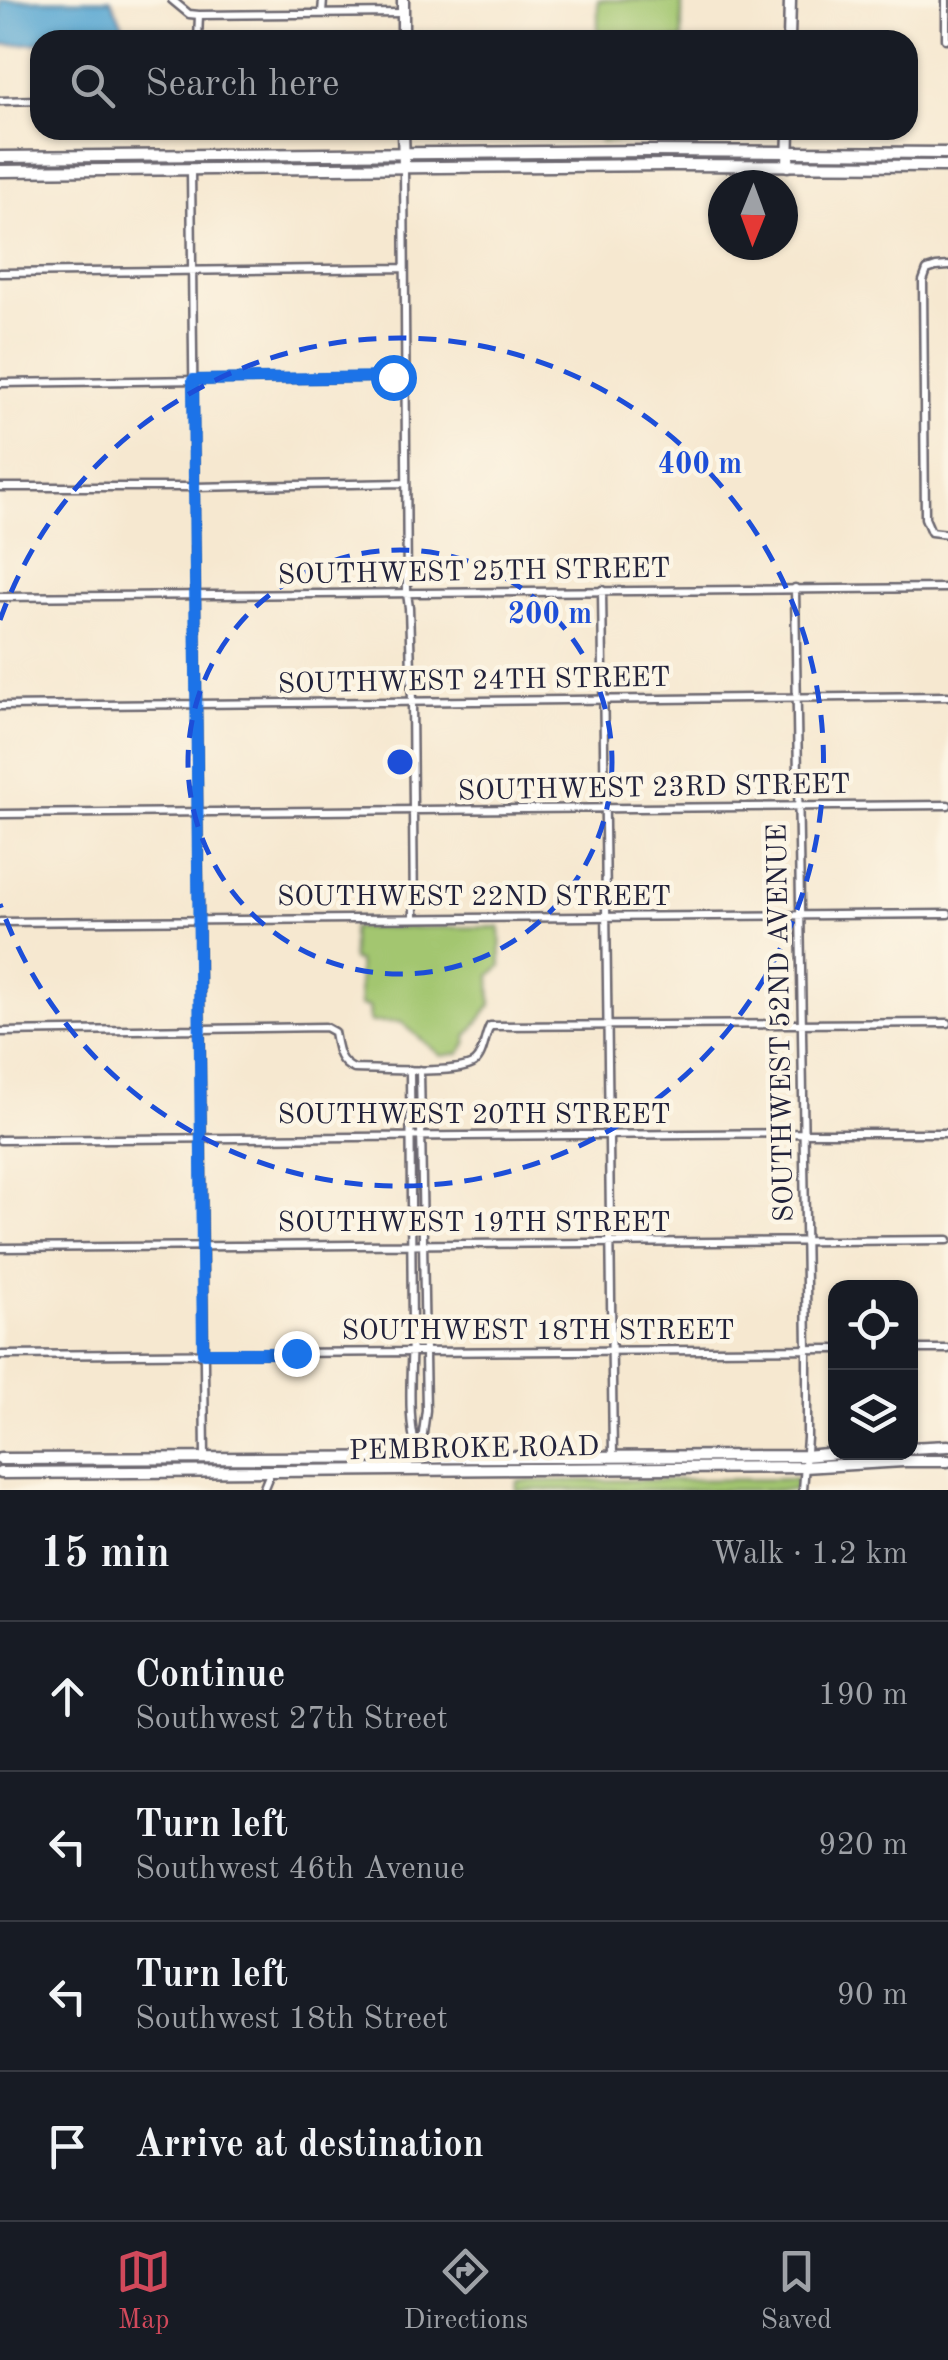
<!DOCTYPE html>
<meta charset="utf-8">
<style>
body{margin:0;font-family:"Old Standard TT",serif;background:#20242c;color:#f1f3f6}
.controls{position:absolute;right:30px;bottom:30px;display:grid;overflow:hidden;border-radius:20px;box-shadow:0 2px 8px #0004}
.controls button{width:90px;height:90px;display:grid;place-items:center;padding:0;border:0;border-bottom:2px solid #363941;background:#171b24;color:#f1f3f6;font:50px sans-serif}
.compass{position:absolute;left:708px;top:170px;width:90px;height:90px;border-radius:50%;background:#171b24;box-shadow:0 2px 8px #0004;rotate:181deg}
.stop{position:absolute;width:30px;height:30px;margin:-22px;border:8px solid #1a73e8;border-radius:50%;background:#fff}
.stop.end{background:#1a73e8;border-color:#fff;box-shadow:0 2px 10px #0008}
.list{margin:0;padding:0;list-style:none}
h2{display:flex;justify-content:space-between;align-items:center;height:130px;margin:0;padding:0 40px;font-size:42px}
h2 small{font-size:32px;font-weight:400;color:#9ea1a6}
.list li{display:grid;grid-template-columns:65px 1fr auto;gap:30px;align-items:center;box-sizing:border-box;height:150px;padding:0 40px;border-top:2px solid #363941}
.list b{display:block;font-size:38px;white-space:nowrap}
.list p{margin:0;font-size:32px;white-space:nowrap;color:#9ea1a6}
.list em{font-size:32px;font-style:normal;color:#9ea1a6}
.icon{flex:none;width:55px;height:55px;fill:none;stroke:currentColor;stroke-width:2;stroke-linecap:round;stroke-linejoin:round}
.map{position:relative;flex:none;width:948px;height:1490px;overflow:hidden}
.search{position:absolute;background:#171b24;box-shadow:0 2px 8px #0004;left:30px;right:30px;top:30px;height:110px;display:flex;align-items:center;gap:25px;box-sizing:border-box;padding:0 35px;border-radius:30px;color:#9ea1a6;font-size:38px}
.sheet{height:730px;background:#171b24}
nav{display:flex;justify-content:space-around;align-items:center;box-sizing:border-box;height:140px;border-top:2px solid #363941;background:#171b24;font-size:28px;color:#9ea1a6}
nav a{display:grid;justify-items:center;gap:5px}
nav .on{color:#d1495b}
.map>svg:first-child{display:block}
.green{fill:#a3c670;stroke:#627456;stroke-width:2.5}
.water{fill:#59a7d2;stroke:#3e6486;stroke-width:2.5}
.lines{fill:none;stroke-linecap:round;stroke-linejoin:round}
.street-casing{stroke:#6c676f;stroke-width:11}
.secondary-casing{stroke:#6c676f;stroke-width:15}
.primary-casing{stroke:#6c676f;stroke-width:15}
.street{stroke:#fff;stroke-width:6}
.secondary{stroke:#fff;stroke-width:10}
.primary{stroke:#fff;stroke-width:10}
.route{stroke:#1a73e8;stroke-width:12}
.ring{fill:none;stroke:#1d4ed8;stroke-width:5;stroke-dasharray:18 12}
.labels{text-anchor:middle;stroke-width:9;stroke-linejoin:round;paint-order:stroke}
.street-label{font-size:28px;fill:#22223b;stroke:#fcf5e5}
.centre{fill:#1d4ed8;stroke:#fcf5e5;stroke-width:5}
.ring-label{font-size:30px;text-anchor:middle;font-weight:bold;fill:#1d4ed8;stroke:#fcf5e5;stroke-width:9;stroke-linejoin:round;paint-order:stroke}
</style>
<div class="map">
<svg width="948" height="1490" viewBox="0 0 948 1490">
<rect width="100%" height="100%" fill="#fcf5e5"/>
<filter id="ink" filterUnits="userSpaceOnUse"><feTurbulence type="fractalNoise" baseFrequency=".01" numOctaves="2"/><feDisplacementMap in="SourceGraphic" scale="20" xChannelSelector="R" yChannelSelector="G"/><feConvolveMatrix kernelMatrix="1 2 1 2 8 2 1 2 1" color-interpolation-filters="sRGB"/></filter>
<filter id="wash" filterUnits="userSpaceOnUse"><feTurbulence type="fractalNoise" baseFrequency=".0048" numOctaves="4" result="noise"/><feDisplacementMap in="SourceGraphic" scale="40" xChannelSelector="R" yChannelSelector="G"/><feGaussianBlur stdDeviation="2.25" result="paint"/><feColorMatrix in="noise" values="0 0 0 0 0 0 0 0 0 0 0 0 0 0 0 0 0 1.4 0 .05"/><feComposite in="paint" operator="in"/></filter>
<g filter="url(#wash)">
<rect width="100%" height="100%" fill="#f6e8d0"/>
<path class="green" d="M598,0H682V40H598Z
M599,130H695V141L600,142Z
M500,927L501,966L490,975L491,1005L467,1037V1042L460,1053L441,1056L401,1022H370L369,1007L360,1006L358,961L352,960V928Z
M796,1479V1490H516L517,1481Z"/>
<path class="water" d="M0,0H111L123,25L118,36L107,40H40V43L0,45Z"/>
</g>
<g filter="url(#ink)">
<g class="lines">
<defs>
<path id="street" d="M172,0L189,14L199,15L402,13
M946,0V39
M322,13L323,0
M198,40L199,15
M0,101L40,100
M404,167L407,593L409,608L412,701L414,917
M191,170L205,1457
M948,266L936,267L927,270L923,281L925,518L931,532L948,534
M0,273L404,268
M0,383L405,377
M0,487H194L405,483
M795,588L807,1349V1438L803,1490
M602,590L613,1456
M0,597L948,588
M0,706L948,696
M0,814L948,805
M0,922L948,914
M0,1032L325,1027L334,1032C337,1047 337,1062 354,1069C377,1069 458,1075 474,1063C484,1055 484,1037 490,1026L948,1023
M410,1070C410,1157 411,1244 412,1330C412,1367 405,1427 420,1459
M420,1070L426,1410L420,1457
M0,1140L802,1133H948
M0,1248L948,1240
M910,1349H948
M0,1355L836,1349
M263,1490L270,1473"/>
<path id="secondary" d="M403,0V40
M789,40L790,0
M403,130L404,167
M788,166L789,130
M910,1448L948,1446
M0,1459L804,1456L850,1452
M0,1473L804,1467L903,1461H948"/>
<path id="primary" d="M0,157L648,151L948,153
M0,171L671,165L948,166"/>
</defs>
<use href="#street" class="street-casing"/>
<use href="#secondary" class="secondary-casing"/>
<use href="#primary" class="primary-casing"/>
<use href="#street" class="street"/>
<use href="#secondary" class="secondary"/>
<use href="#primary" class="primary"/>
</g>
</g>
<g class="lines" filter="url(#ink)">
<path class="route" d="M296,1353H203L193,380L393,377"/>
</g>
<g class="ring">
<circle cx="400" cy="762" r="212"/>
<path d="M0 620A424 424 0 1 1 0 904"/>
</g>
<g class="labels">
<g class="street-label">
<text transform="translate(474 570) rotate(-1)" y="10">SOUTHWEST 25TH STREET</text>
<text transform="translate(474 679) rotate(-1)" y="10">SOUTHWEST 24TH STREET</text>
<text transform="translate(654 786) rotate(-1)" y="10">SOUTHWEST 23RD STREET</text>
<text x="474" y="905">SOUTHWEST 22ND STREET</text>
<text transform="translate(779 1023) rotate(-91)" y="10">SOUTHWEST 52ND AVENUE</text>
<text x="474" y="1123">SOUTHWEST 20TH STREET</text>
<text x="474" y="1231">SOUTHWEST 19TH STREET</text>
<text x="538" y="1339">SOUTHWEST 18TH STREET</text>
<text transform="translate(474 1447) rotate(-1)" y="10">PEMBROKE ROAD</text>
</g>
</g>
<circle cx="400" cy="762" r="15" class="centre"/>
<g class="ring-label">
<text x="700" y="473">400 m</text>
<text x="550" y="623">200 m</text>
</g>
</svg>
<div class="controls">
<button><svg class="icon" aria-label="locate" viewBox="0 0 24 24"><circle cx="12" cy="12" r="6"/><path d="M12 2v4M12 18v4M2 12h4M18 12h4"/></svg></button>
<button><svg class="icon" aria-label="layers" viewBox="0 0 24 24"><path d="M12 4l9 5-9 5-9-5zM3 14l9 5 9-5"/></svg></button>
</div>
<svg class="compass" viewBox="-18 -18 36 36"><path d="M0-13l5 13h-10z" fill="#e53935"/><path d="M0 13l5-13h-10z" fill="#9ea1a6"/></svg>
<div class="stop" style="left:393px;top:377px"></div>
<div class="stop end" style="left:296px;top:1353px"></div>
<div class="search"><svg class="icon" aria-label="search" viewBox="0 0 24 24"><circle cx="10" cy="10" r="6"/><path d="M15 15l6 6"/></svg>Search here</div>
</div>
<section class="sheet">
<h2>15 min<small>Walk · 1.2 km</small></h2>
<ul class="list">
<li><svg class="icon" aria-label="ahead" viewBox="0 0 24 24"><path d="M12 20V5M6 11l6-6 6 6"/></svg><div><b>Continue</b><p>Southwest 27th Street</p></div><em>190 m</em></li>
<li><svg class="icon" aria-label="left" viewBox="0 0 24 24"><path d="M17 20v-9H6M10 6l-5 5 5 5"/></svg><div><b>Turn left</b><p>Southwest 46th Avenue</p></div><em>920 m</em></li>
<li><svg class="icon" aria-label="left" viewBox="0 0 24 24"><path d="M17 20v-9H6M10 6l-5 5 5 5"/></svg><div><b>Turn left</b><p>Southwest 18th Street</p></div><em>90 m</em></li>
<li><svg class="icon" aria-label="arrive" viewBox="0 0 24 24"><path d="M6 21V4h12l-3 4 3 4H6"/></svg><div><b>Arrive at destination</b></div></li>
</ul>
</section>
<nav>
<a class="on"><svg class="icon" aria-label="map" viewBox="0 0 24 24"><path d="M3 6l6-2 6 2 6-2v14l-6 2-6-2-6 2zM9 4v14M15 6v14"/></svg>Map</a>
<a><svg class="icon" aria-label="directions" viewBox="0 0 24 24"><path d="M12 3l9 9-9 9-9-9zM9 14v-3h6M13 9l2 2-2 2"/></svg>Directions</a>
<a><svg class="icon" aria-label="saved" viewBox="0 0 24 24"><path d="M7 4h10v16l-5-4-5 4z"/></svg>Saved</a>
</nav>
